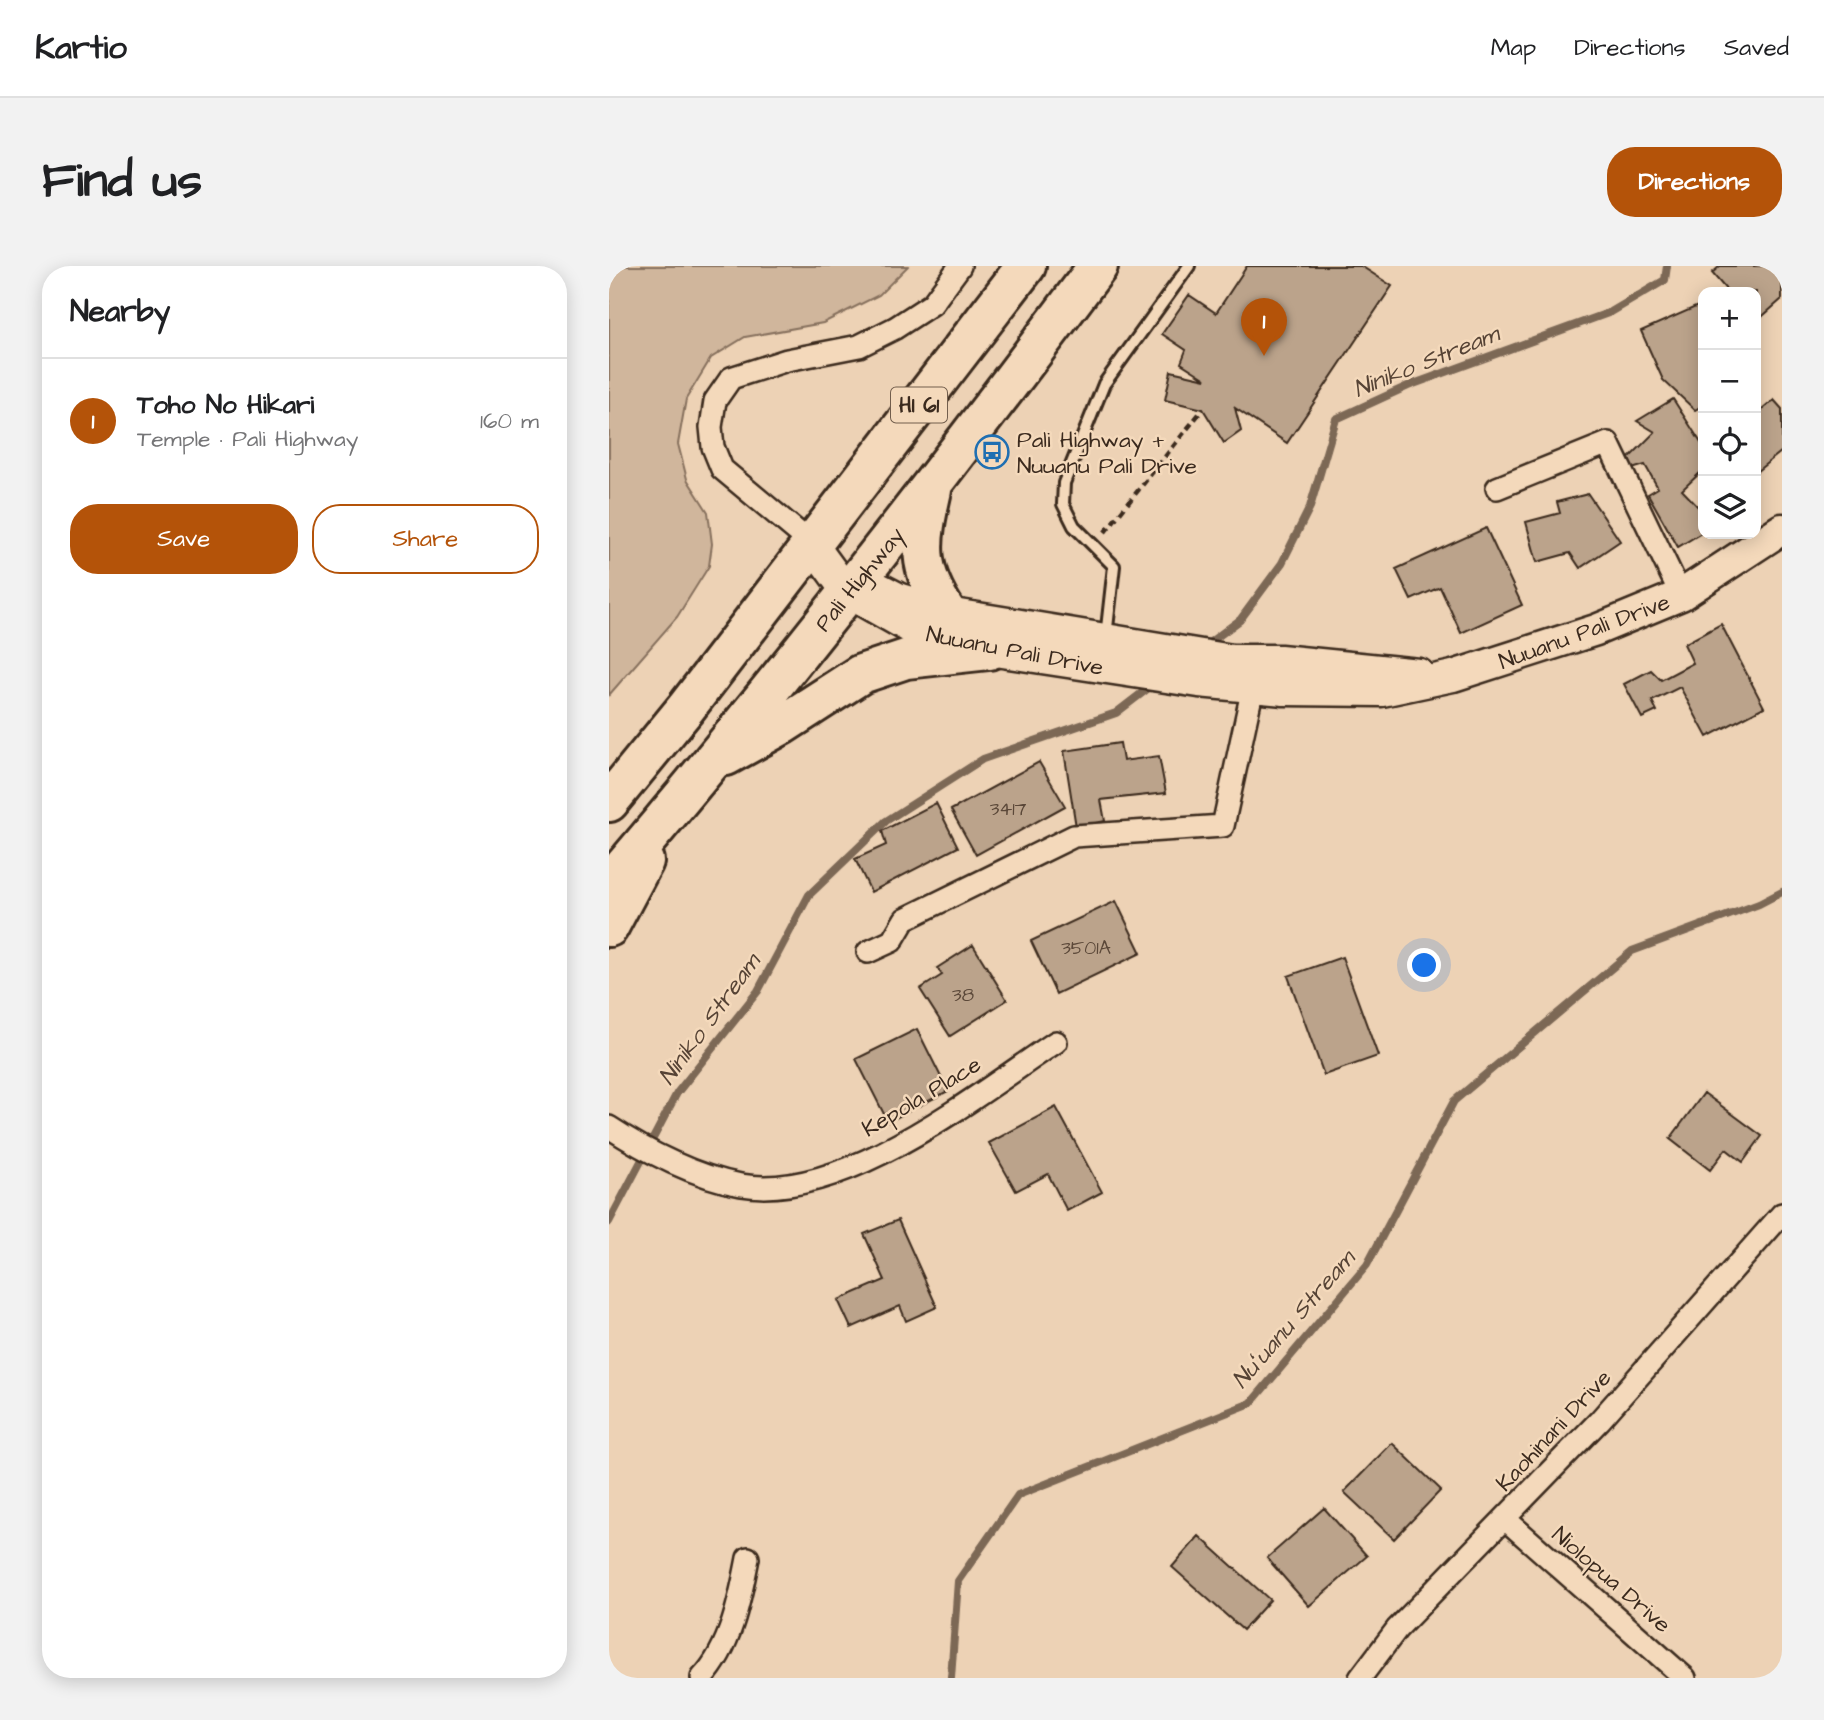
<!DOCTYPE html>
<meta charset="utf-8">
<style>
body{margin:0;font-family:"Architects Daughter",sans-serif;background:#f2f2f2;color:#202124}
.controls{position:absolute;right:21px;top:21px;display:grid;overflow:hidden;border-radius:14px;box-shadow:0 4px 18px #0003}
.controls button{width:63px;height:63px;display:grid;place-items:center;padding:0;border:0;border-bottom:2px solid #e0e0e0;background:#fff;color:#202124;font:35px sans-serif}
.you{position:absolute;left:816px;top:700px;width:24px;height:24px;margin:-18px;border:5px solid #fff;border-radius:50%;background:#1a73e8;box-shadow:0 0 0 10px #1a73e833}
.badge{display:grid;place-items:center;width:46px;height:46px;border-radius:50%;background:#b45309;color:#fff;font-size:23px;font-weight:700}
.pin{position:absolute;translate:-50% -58px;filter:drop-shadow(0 2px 4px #0008)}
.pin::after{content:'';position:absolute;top:37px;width:24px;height:21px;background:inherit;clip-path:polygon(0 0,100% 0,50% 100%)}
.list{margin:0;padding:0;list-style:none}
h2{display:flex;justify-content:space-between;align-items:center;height:91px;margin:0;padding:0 28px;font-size:30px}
h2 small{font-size:23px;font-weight:400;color:#757577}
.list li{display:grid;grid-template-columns:46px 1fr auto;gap:21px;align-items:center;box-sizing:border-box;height:126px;padding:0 28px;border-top:2px solid #e0e0e0}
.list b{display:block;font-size:26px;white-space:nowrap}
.list p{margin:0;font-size:23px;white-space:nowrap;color:#757577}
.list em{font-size:23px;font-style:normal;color:#757577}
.actions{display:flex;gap:14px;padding:21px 28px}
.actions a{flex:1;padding:16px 0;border:2px solid #b45309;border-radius:28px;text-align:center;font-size:24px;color:#b45309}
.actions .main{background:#b45309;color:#fff}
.icon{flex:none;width:38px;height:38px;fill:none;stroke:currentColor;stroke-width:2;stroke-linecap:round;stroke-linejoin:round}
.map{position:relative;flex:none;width:1173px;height:1412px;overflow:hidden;border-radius:28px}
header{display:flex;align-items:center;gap:42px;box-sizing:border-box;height:98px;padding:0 35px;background:#fff;border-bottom:2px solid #e0e0e0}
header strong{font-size:33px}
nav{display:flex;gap:38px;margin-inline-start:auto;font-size:24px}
.intro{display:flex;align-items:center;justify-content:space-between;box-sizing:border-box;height:168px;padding:0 42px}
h1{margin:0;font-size:49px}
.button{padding:18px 32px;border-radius:28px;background:#b45309;color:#fff;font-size:24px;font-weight:700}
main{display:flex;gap:42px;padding:0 42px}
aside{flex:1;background:#fff;border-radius:28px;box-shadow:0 4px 18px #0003}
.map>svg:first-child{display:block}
.green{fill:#d0b69c;stroke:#86705d;stroke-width:2}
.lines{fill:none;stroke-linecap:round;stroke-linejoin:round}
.stream{stroke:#7b6755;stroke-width:8}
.building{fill:#bba38b;stroke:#3b2a1e;stroke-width:2}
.lane-casing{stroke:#3b2a1e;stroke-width:16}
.street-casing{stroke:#3b2a1e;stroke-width:26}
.secondary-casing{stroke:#3b2a1e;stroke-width:35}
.highway-casing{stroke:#3b2a1e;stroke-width:44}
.path{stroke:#3b2a1e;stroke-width:4.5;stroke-dasharray:7 5;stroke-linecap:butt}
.lane{stroke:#f4d9bb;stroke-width:10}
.street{stroke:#f4d9bb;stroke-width:21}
.secondary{stroke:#f4d9bb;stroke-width:30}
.highway{stroke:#f4d9bb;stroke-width:38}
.labels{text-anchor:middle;stroke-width:5;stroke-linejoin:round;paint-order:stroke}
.number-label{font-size:19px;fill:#5b4839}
.shield{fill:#f4d9bb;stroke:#725e4d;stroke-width:2}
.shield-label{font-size:21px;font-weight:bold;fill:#3b2a1e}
.poi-label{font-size:23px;fill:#3b2a1e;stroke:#f4d9bb;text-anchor:start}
.street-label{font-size:23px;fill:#3b2a1e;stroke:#f4d9bb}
.water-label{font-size:24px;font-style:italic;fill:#564335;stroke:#f4d9bb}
</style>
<header>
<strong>Kartio</strong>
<nav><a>Map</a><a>Directions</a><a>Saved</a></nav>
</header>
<div class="intro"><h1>Find us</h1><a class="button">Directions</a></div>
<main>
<aside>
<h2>Nearby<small></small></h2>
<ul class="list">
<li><span class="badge">1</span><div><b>Toho No Hikari</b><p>Temple · Pali Highway</p></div><em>160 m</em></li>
</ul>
<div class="actions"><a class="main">Save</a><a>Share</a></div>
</aside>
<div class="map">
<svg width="1173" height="1412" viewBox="0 0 1173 1412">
<rect width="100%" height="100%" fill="#edd2b5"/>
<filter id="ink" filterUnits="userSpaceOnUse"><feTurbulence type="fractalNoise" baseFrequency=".0143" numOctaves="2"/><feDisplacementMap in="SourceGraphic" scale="14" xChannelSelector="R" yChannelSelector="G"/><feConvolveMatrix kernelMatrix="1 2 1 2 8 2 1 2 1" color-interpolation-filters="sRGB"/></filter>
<g filter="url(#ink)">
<path class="green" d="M0,0H299L270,29L214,57L136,71L102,92L77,133L69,178L78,213L99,246L103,278L100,300L68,351L0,429Z"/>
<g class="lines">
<path class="stream" d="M596,380L631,354L673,297L701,241L727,153L799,120L1002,46L1056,14L1058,0
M0,956L68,827L149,725L200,629L277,555L374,493L507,447L546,417
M342,1412L349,1315L409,1229L642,1137L758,999L845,835L1023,685L1150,638L1173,626"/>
</g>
<path class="building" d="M638,0H752L783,20L678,177L626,142L632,165L615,177L594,143L556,134L562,105L597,113L572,97L577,84L553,68L580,29L607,47Z
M1111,0H1173V33L1147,56V26H1119L1103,7Z
M1091,39L1094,47V139L1086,144L1054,114L1032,65Z
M1064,133L1094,180V204L1073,224L1094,246V266L1069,281L1039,228L1049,222L1036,199L1023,203L1020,192L1046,166L1028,155Z
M1165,134L1173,143V185L1147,206V149Z
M979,228L1011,275L971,302L961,287L928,296L917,256L951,247L948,236Z
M877,262L913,339L852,367L831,321L802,334L787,303Z
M1112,358L1155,441L1098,471L1071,421L1043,435L1048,445L1033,452L1015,418L1042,404L1052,414L1084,397L1075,378Z
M511,477L514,495L550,490L557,527L492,534L496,555L467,561L455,485Z
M430,496L456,540L367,589L342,544Z
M327,537L349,581L262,626L246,593L277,579L273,565Z
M507,635L532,687L447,728L422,675Z
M364,679L398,734L341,770L311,723L333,709L328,702Z
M733,691L769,790L715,809L679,710Z
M308,763L339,825L279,856L247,793Z
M1095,827L1153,870L1134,896L1117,883L1101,904L1061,873Z
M447,841L493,926L458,945L439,908L407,925L380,877Z
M289,954L328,1041L297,1055L291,1040L242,1062L229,1034L276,1014L255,968Z
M783,1177L832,1224L785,1273L735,1226Z
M715,1242L758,1290L700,1340L658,1292Z
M590,1270L661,1334L634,1364L563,1301Z"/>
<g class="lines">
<defs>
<path id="lane" d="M497,371L505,300L465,260L454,238L455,217L495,118L580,0"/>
<path id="street" d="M888,222L999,177L1072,329
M203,278L113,203L104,181L102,161L106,135L122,112L178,94L250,80L286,62L323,38L351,0
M259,686L283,675L296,653L465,570L614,560L644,421
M0,861C38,886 87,911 132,919C233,937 367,829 447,776
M896,1253L1076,1412
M93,1412C122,1381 131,1333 139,1292
M751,1412L788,1363L991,1154L1173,948"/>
<path id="secondary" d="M203,278L238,326L307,365L380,384L590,416L675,424L773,425L844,410L987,364L1072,329L1173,263
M258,316L291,333L338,347L623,394H671L810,408"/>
<path id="highway" d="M323,224C311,277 307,301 338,347
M117,490L173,459L252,408L297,393L380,384
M0,536L77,442L417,0
M0,618C171,418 332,210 489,0
M0,661L35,595"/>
</defs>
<use href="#lane" class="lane-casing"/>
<use href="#street" class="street-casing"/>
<use href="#secondary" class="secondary-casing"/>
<use href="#highway" class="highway-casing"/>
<path class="path" d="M496,266L594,143"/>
<use href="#lane" class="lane"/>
<use href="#street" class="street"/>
<use href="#secondary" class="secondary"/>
<use href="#highway" class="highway"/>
</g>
</g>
<defs>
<symbol id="bus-ring" viewBox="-11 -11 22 22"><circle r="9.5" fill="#f4d9bb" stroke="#1f6fb2" stroke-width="1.5"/><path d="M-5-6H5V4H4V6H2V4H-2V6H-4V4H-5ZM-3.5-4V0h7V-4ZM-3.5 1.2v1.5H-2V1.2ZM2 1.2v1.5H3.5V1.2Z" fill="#1f6fb2"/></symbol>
</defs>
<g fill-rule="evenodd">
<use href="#bus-ring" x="364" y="167" width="38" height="38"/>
</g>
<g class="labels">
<g class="number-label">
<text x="399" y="549">3417</text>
<text x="477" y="688">3501A</text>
<text x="354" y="735">38</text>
</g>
<rect class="shield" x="282" y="121.5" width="56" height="35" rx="5"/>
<g class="shield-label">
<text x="310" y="146">HI 61</text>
</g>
<g class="poi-label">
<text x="408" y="181">Pali Highway +<tspan x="408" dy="26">Nuuanu Pali Drive</tspan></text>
</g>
<g class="street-label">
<text transform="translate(250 313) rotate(-51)" y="8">Pali Highway</text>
<text transform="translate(975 365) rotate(-20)" y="8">Nuuanu Pali Drive</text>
<text transform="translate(406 384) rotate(11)" y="8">Nuuanu Pali Drive</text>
<text transform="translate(312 830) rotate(-31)" y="8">Kepola Place</text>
<text transform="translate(944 1164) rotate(-47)" y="8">Kaohinani Drive</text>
<text transform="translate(1003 1313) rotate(41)" y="8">Niolopua Drive</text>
</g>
<g class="water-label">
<text transform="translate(817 95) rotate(-22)" y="8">Niniko Stream</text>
<text transform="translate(100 753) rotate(-54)" y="8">Niniko Stream</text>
<text transform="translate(684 1053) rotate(-49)" y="8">Nuʻuanu Stream</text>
</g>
</g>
</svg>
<div class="controls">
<button>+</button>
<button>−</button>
<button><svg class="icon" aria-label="locate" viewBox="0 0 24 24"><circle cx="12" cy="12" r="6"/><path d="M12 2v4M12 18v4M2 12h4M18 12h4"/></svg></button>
<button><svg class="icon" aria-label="layers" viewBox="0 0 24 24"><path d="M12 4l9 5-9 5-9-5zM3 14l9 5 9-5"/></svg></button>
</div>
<div class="you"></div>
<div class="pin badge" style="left:655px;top:90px">1</div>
</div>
</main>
